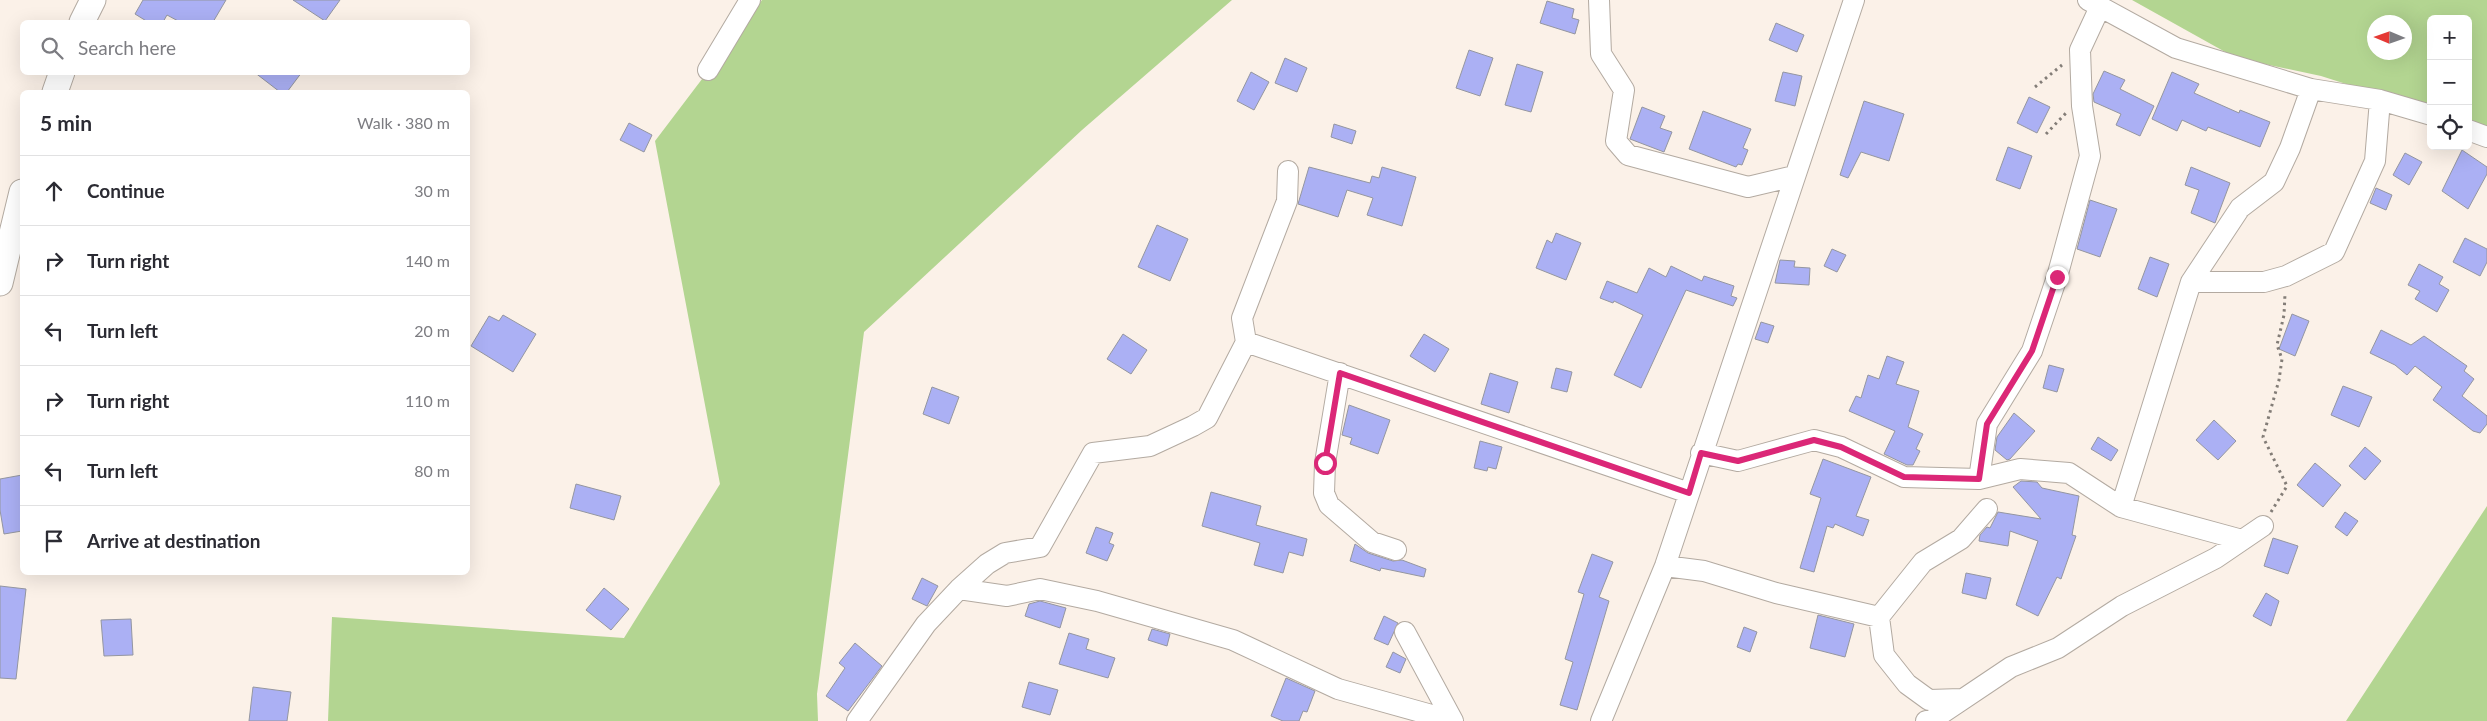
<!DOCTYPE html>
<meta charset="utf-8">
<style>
body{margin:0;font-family:Lato,sans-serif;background:#f7f7f7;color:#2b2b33}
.controls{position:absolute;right:15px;top:15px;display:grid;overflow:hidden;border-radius:8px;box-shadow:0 5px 20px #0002}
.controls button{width:45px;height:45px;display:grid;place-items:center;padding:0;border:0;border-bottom:1px solid #e1e1e2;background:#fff;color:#2b2b33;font:25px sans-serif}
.compass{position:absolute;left:2367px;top:15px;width:45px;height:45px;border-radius:50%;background:#fff;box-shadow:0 5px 20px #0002;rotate:272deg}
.stop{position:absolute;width:15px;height:15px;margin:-11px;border:4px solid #db2777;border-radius:50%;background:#fff}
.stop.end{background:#db2777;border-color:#fff;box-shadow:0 1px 5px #0008}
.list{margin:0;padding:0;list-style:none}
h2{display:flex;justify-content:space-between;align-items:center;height:65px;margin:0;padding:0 20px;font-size:21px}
h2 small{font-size:16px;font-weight:400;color:#7c7c81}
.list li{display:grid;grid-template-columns:32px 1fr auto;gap:15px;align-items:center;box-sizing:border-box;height:70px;padding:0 20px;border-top:1px solid #e1e1e2}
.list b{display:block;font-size:19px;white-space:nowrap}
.list em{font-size:16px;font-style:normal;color:#7c7c81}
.icon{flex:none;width:28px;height:28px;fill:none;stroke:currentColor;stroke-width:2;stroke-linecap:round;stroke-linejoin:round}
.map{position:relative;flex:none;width:2487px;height:721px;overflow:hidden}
.search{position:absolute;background:#fff;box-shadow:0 5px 20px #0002;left:20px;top:20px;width:450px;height:55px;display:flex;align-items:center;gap:12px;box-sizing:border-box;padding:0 18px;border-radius:8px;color:#7c7c81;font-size:19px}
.panel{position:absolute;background:#fff;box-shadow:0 5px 20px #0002;left:20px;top:90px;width:450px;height:485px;border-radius:8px}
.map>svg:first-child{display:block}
.green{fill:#b3d591;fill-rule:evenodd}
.building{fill:#abb0f4;stroke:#9496a0}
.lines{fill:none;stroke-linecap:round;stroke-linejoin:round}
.minor-casing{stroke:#b3aaa1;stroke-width:22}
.tertiary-casing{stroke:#b3aaa1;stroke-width:27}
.path{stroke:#837d77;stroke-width:3;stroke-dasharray:2.5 4;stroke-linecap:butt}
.minor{stroke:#fff;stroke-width:20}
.tertiary{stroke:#fff;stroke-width:25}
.route{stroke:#db2777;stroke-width:6}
</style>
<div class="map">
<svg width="2487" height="721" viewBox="0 0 2487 721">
<rect width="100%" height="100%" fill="#fbf1e8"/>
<path class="green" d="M762,0H1232L1082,130L864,332L817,694L818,721H328L332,617L624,638L720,484L655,141Z
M2132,0H2487V129L2468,123V19H2431V111L2321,76L2236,58ZM2374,22H2404V52H2374Z
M2487,506V721H2346Z"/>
<path class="building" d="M143,0H226L213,22H180L167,15L163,22H148L135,14Z
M293,0H340L325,21Z
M1547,1L1574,9L1572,18L1579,20L1575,34L1540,23Z
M1776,23L1804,35L1797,52L1769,40Z
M1469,50L1493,58L1480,96L1456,88Z
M1285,58L1307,68L1297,92L1275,83Z
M1517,64L1543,72L1531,112L1505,105Z
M2104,71L2125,80L2120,89L2154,106L2140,136L2116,125L2121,114L2094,102L2093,94Z
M254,72H302L287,92H280Z
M1251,72L1269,82L1254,110L1237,101Z
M1783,72L1802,76L1795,106L1775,101Z
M2172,72L2199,84L2194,93L2239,113L2240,110L2270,122L2260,147L2208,127L2206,131L2182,120L2177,131L2152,119Z
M2029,97L2050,107L2037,133L2017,123Z
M1864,101L1904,114L1889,161L1861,152L1848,178L1840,175Z
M1642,107L1665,116L1660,128L1672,132L1664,152L1630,139Z
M1703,111L1751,129L1743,148L1748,150L1742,165L1738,164L1736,167L1689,149Z
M629,123L652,135L644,152L620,140Z
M1334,124L1356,131L1352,144L1331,137Z
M2008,147L2032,156L2020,189L1996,180Z
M2462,150L2487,167V174L2468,209L2442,191Z
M2405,153L2422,162L2409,185L2393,175Z
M1309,167L1370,183L1372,176L1379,178L1382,167L1416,177L1402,226L1367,215L1373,198L1347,190L1338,217L1298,204Z
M2191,167L2230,183L2215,223L2191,213L2199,190L2185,185Z
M2376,188L2392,195L2386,210L2370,203Z
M2090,200L2117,209L2100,257L2077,249Z
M1157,225L1188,239L1170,281L1138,267Z
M1556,233L1581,243L1566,280L1536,268L1547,240L1552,243Z
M2465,238L2487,249V262L2480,276L2453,262Z
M1832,249L1846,255L1837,272L1824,266Z
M2150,257L2169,264L2157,297L2138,289Z
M1780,260L1795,261L1794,267L1810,268L1809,285L1775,283Z
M2419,264L2443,277L2439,284L2449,290L2437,312L2415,299L2420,291L2408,285Z
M1671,266L1702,281L1704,276L1734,286L1731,296L1737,298L1733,306L1686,290L1641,388L1614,375L1643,315L1614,301L1613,303L1600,298L1607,281L1637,293L1649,268L1666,277Z
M2292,314L2309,321L2295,356L2279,349Z
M503,315L536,334L513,372L471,346L489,316L499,321Z
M1761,322L1774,326L1768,343L1755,339Z
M2381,330L2411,345L2424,336L2467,366L2464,371L2474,379L2462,396L2487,416V424L2480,433L2473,431L2433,400L2442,387L2415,366L2407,375L2395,365L2370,353Z
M1123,334L1147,350L1131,374L1107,359Z
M1424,334L1449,349L1435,372L1410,356Z
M1887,356L1904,362L1896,384L1919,391L1908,427L1923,434L1916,449L1920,451L1913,465H1907L1884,454L1895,431L1849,411L1856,396L1861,398L1868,375L1879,379Z
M2049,365L2064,369L2057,392L2043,388Z
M1556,368L1572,372L1567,392L1551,388Z
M1490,373L1518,382L1509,413L1481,404Z
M2343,386L2372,397L2359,427L2331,415Z
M932,387L959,397L949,424L923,414Z
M1349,405L1390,420L1378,454L1350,444L1352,438L1342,435Z
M2014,413L2035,431L2010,459L2007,460L1995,450L1997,437Z
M2214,420L2236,441L2218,460L2196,440Z
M2098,437L2118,450L2111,461L2091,449Z
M1480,441L1502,447L1496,469L1488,467L1487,471L1474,468Z
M2365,447L2381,461L2365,480L2349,466Z
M1823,459L1871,477L1856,516L1869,520L1863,536L1835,524L1833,528L1827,526L1814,572L1800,568L1821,498L1810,494Z
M2315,463L2341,485L2323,507L2297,485Z
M22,475V531L4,534L0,510V479Z
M2021,481L2037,482L2042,488L2079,496L2072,535L2076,536L2061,579L2057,577L2038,616L2016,605L2038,541L2010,531L2008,546L1979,541L1980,535L1987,527L1990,528L1998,512L2041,519L2013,487Z
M576,484L621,496L614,520L570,508Z
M1211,492L1261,506L1256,525L1307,539L1303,556L1289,552L1283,573L1254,565L1260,543L1202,526Z
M2345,512L2358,521L2347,536L2335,527Z
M1096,527L1113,533L1109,543L1114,545L1107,561L1086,553Z
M2273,538L2298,546L2288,574L2264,566Z
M1355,544L1368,553L1393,561L1402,560L1426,569L1424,577L1381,568L1380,571L1350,561Z
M1592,554L1613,562L1599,597L1609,601L1577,710L1560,705L1573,662L1565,659L1584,594L1578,592Z
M1966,573L1991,578L1986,599L1962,593Z
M922,578L938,586L927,606L912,599Z
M0,586L26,589L16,679L0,678Z
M604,588L629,609L611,630L586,610Z
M2266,593L2279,601L2271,626L2253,616Z
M1040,601L1066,608L1060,628L1025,616L1029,604Z
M1818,615L1854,624L1845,657L1810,648Z
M1384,616L1398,623L1388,645L1374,639Z
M131,619L133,655L104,656L101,620Z
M1744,627L1757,632L1750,652L1737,647Z
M1152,629L1170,634L1167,646L1148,640Z
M1069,633L1089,639L1086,649L1115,658L1108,678L1059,664Z
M855,643L882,666L848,711L826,696L845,668L839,663Z
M1393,652L1406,659L1400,673L1386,667Z
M1286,678L1315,691L1307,712L1303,711L1299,721H1283L1271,716Z
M1029,682L1058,690L1050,715L1022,707Z
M253,687L291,692L287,721H249Z"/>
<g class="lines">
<defs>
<path id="minor" d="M1599,0L1601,54L1624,90L1616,141L1628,155L1748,187L1794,176
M2088,0L2176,48L2311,89L2380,100L2431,115
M708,70L750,0
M2468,130L2487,137
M2191,282H2264L2286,276L2334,252L2375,161L2380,100
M1246,342L1689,493
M1340,373L1325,463L1324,493L1329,505L1372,542L1396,550
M1701,453L1738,461L1814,440L1841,447L1904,477L1979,479L2020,469L2069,473L2121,507L2242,540
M1979,479L1987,424L2032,351L2057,277L2090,156L2082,106L2080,50L2100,7
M2121,507L2191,282L2240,208L2274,182L2290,148L2311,89
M1665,566L1704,571L1776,593L1879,617L1923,562L1961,539L1987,509
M959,589L1007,596L1040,589L1097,601L1233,640L1338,689L1453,721
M1879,617L1884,655L1907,684L1929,700L1961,699
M1405,632L1453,721
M857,721L926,624L959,589L987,564L1005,553L1040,547L1093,453L1150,446L1193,426L1207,418L1246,342L1242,318L1287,201L1288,171
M1601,721L1665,566L1854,0
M1926,721L1932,720L2011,667L2058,648L2122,606L2216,558L2263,526"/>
<path id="tertiary" d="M82,22L93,0
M55,92L62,72
M0,283L22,192"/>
</defs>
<use href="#minor" class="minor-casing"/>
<use href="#tertiary" class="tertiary-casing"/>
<path class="path" d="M2035,87L2062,65
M2046,134L2066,113
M2271,512L2287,486L2263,437L2279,380L2282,359L2277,345L2284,315L2285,294"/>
<use href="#minor" class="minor"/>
<use href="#tertiary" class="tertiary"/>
</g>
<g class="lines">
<path class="route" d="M1325,463L1340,373L1689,493L1701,453L1738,461L1814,440L1841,447L1904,477L1979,479L1987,424L2032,351L2057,277"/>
</g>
</svg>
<div class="controls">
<button>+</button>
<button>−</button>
<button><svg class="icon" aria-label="locate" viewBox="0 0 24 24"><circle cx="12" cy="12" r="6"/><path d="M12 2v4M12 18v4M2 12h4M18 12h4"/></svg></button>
</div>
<svg class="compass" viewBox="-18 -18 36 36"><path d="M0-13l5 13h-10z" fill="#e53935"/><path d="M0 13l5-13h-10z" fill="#7c7c81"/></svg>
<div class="stop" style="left:1325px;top:463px"></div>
<div class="stop end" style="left:2057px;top:277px"></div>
<div class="search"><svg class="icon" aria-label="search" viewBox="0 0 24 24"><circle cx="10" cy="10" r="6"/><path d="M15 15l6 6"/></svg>Search here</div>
<section class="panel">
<h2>5 min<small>Walk · 380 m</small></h2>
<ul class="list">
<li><svg class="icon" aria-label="ahead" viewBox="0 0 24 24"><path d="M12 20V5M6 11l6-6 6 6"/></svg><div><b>Continue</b></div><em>30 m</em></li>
<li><svg class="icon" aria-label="right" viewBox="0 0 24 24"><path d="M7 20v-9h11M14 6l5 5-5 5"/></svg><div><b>Turn right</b></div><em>140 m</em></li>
<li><svg class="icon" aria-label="left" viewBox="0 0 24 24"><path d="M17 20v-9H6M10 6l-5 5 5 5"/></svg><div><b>Turn left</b></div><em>20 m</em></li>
<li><svg class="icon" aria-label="right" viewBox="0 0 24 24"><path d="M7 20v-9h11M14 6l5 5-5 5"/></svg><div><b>Turn right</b></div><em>110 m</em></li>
<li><svg class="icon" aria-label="left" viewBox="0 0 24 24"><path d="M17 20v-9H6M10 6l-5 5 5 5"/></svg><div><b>Turn left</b></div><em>80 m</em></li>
<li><svg class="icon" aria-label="arrive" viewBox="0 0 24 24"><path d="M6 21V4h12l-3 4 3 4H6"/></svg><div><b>Arrive at destination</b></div></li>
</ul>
</section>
</div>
